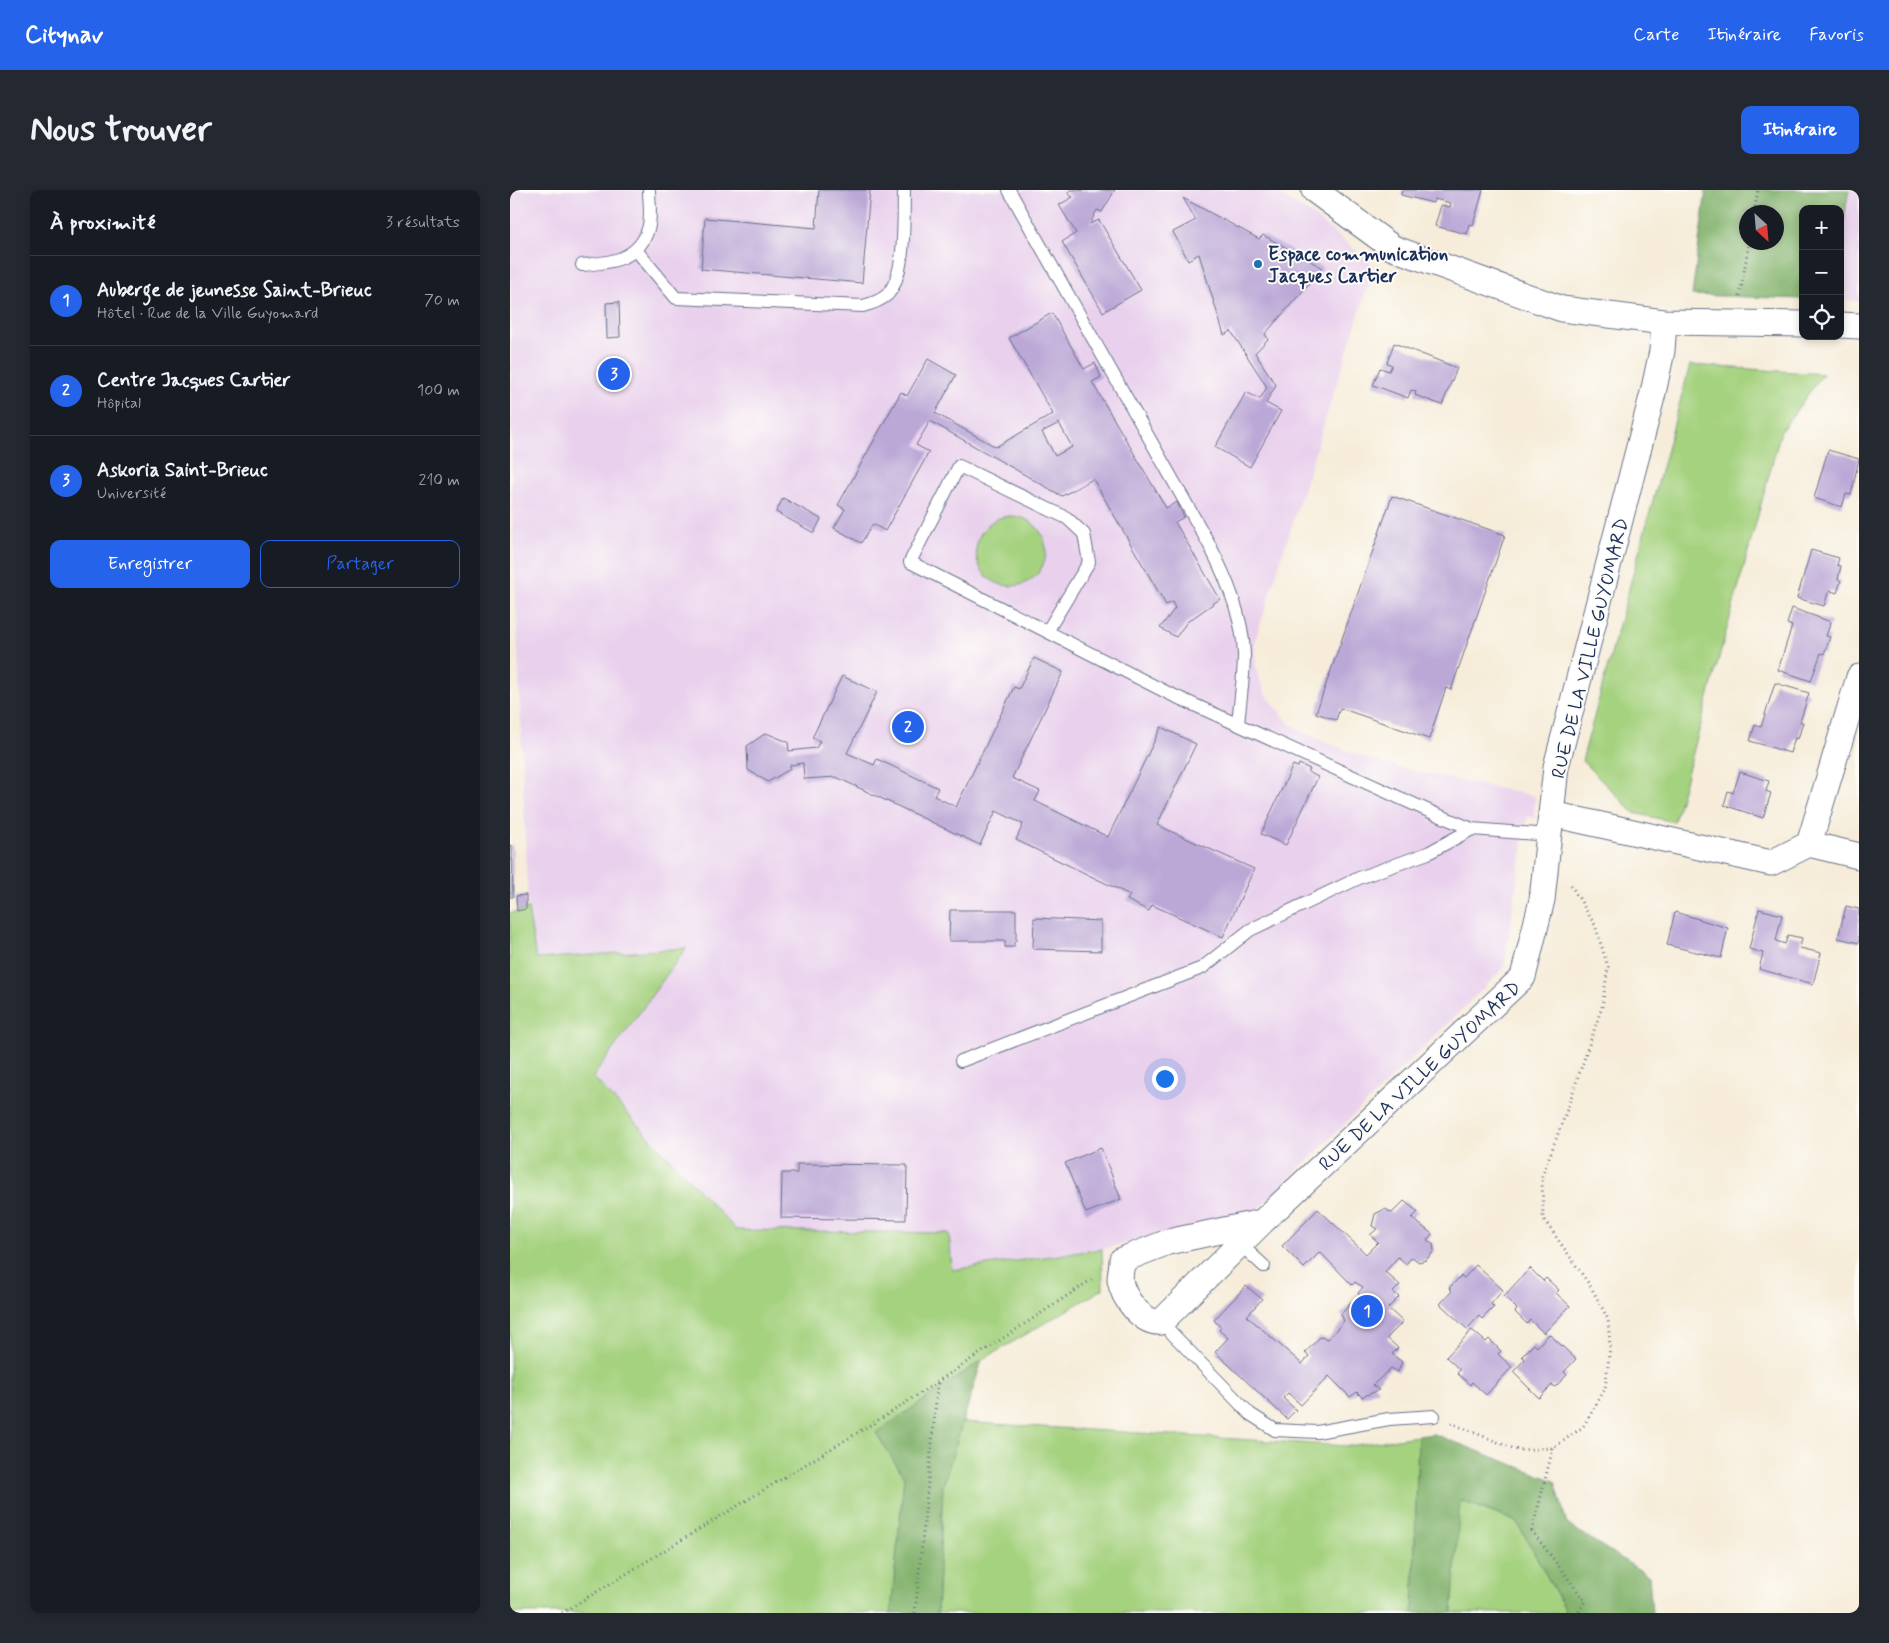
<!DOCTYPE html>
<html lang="fr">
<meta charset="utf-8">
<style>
body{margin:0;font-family:Mynerve,sans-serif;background:#242831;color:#f1f3f6}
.controls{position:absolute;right:15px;top:15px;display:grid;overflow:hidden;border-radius:10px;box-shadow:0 2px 8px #0003}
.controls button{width:45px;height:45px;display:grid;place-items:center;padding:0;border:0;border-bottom:1px solid #363941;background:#171b24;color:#f1f3f6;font:25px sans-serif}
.compass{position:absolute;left:1229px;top:15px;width:45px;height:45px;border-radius:50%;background:#171b24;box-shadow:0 2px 8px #0003;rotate:154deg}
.you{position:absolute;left:654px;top:888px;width:18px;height:18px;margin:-12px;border:4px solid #fff;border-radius:50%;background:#1a73e8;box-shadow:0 0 0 8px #1a73e833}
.badge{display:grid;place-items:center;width:32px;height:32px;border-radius:50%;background:#2563eb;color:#fff;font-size:16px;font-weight:700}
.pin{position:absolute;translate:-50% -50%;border:2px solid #fff;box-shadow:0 1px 5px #0006}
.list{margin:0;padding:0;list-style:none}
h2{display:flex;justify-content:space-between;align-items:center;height:65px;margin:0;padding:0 20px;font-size:21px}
h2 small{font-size:16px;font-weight:400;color:#9ea1a6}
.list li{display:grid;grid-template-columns:32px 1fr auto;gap:15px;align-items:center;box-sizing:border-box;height:90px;padding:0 20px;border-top:1px solid #363941}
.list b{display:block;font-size:19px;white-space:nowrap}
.list p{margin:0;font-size:16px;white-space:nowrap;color:#9ea1a6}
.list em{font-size:16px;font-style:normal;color:#9ea1a6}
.actions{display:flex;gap:10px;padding:15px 20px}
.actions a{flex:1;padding:11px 0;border:1px solid #2563eb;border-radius:10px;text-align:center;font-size:18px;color:#2563eb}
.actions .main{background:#2563eb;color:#fff}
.icon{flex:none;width:28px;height:28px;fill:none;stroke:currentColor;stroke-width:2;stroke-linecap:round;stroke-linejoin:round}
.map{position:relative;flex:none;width:1349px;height:1423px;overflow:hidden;border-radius:10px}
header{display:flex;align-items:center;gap:30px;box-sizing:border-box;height:70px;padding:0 25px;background:#2563eb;color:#fff}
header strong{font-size:24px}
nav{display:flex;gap:28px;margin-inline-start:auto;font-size:18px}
.intro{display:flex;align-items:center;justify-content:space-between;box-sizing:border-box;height:120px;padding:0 30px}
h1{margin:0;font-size:35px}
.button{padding:12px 22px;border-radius:10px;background:#2563eb;color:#fff;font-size:18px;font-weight:700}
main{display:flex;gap:30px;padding:0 30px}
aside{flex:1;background:#171b24;border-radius:10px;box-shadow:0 2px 8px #0003}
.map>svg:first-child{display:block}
.built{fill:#e9d1ed}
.green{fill:#a5d27f;stroke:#60806e}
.forest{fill:#84b46e;stroke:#507266;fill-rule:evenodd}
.building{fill:#bca8d7;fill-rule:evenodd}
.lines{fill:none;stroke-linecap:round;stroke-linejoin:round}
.lane-casing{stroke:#687189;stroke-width:14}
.street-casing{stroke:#687189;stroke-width:27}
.path{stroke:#687189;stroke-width:3;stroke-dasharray:1 4;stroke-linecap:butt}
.lane{stroke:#fff;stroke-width:12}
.street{stroke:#fff;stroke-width:25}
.poi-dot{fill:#1f6fb2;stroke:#fdfcf7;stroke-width:2}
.labels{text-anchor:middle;stroke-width:4;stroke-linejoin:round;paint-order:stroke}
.poi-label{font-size:19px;font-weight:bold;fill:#1b2f5e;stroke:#fdfcf7;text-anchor:start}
.street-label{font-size:19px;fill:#1b2f5e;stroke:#fdfcf7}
</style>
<header>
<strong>Citynav</strong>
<nav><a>Carte</a><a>Itinéraire</a><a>Favoris</a></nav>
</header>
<div class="intro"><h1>Nous trouver</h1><a class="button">Itinéraire</a></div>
<main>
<aside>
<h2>À proximité<small>3 résultats</small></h2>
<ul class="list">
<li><span class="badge">1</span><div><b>Auberge de jeunesse Saint-Brieuc</b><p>Hôtel · Rue de la Ville Guyomard</p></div><em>70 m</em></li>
<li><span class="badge">2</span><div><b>Centre Jacques Cartier</b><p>Hôpital</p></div><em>100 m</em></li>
<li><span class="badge">3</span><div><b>Askoria Saint-Brieuc</b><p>Université</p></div><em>210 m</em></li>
</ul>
<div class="actions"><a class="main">Enregistrer</a><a>Partager</a></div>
</aside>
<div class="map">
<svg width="1349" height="1423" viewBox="0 0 1349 1423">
<rect width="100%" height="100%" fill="#fdfcf7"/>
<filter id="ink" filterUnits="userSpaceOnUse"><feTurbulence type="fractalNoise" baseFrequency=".02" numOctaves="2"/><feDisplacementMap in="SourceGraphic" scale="10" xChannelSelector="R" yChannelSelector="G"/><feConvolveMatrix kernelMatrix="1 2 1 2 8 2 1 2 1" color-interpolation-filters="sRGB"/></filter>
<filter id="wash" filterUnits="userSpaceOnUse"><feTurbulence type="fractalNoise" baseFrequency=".0096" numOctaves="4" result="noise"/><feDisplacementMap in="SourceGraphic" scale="20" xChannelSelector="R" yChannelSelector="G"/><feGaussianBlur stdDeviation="1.12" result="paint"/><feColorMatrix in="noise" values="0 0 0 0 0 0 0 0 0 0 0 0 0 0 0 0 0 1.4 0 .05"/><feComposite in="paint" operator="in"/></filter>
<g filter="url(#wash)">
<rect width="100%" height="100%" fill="#f6ecd9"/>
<path class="built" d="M0,0H762L805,27L864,76L744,454L746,479L756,505L778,532L794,543L851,566L889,578L1025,606L1024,624L1026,628L1017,626L994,778L741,1026L592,1059L442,1080L439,1043L226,1040L82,887L175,759L26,769L18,719L2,309Z
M1339,0H1349V111L1330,110V52Z"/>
<path class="green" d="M1180,175L1313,184L1271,241L1164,632L1124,623L1072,571Z
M466 361a35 35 0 1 1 70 0a35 35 0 1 1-70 0Z
M18,719L26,769L176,758L83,887L226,1040L439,1043L442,1080L592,1059L593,1099L472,1170L367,1243L394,1287L381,1423H0V723Z
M452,1232L838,1256L908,1246L903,1423H427L433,1296Z
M949,1310L1007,1332L1055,1419L1053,1423H942Z"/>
<path class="forest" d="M1196,0H1339L1330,52V19H1293V109L1182,105ZM1236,22H1266V52H1236Z
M472,1170L433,1296L427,1423H381L394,1287L366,1243Z
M924,1244L1045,1291L1057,1334L1139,1386L1142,1423H1053L1055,1419L1007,1332L950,1310L942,1423H903L908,1246Z"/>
<g id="blocks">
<path class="building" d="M309,0H360L352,93L191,79L195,28L306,38Z
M560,0H605L592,22L587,20L580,34L589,30L631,100L593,122L552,52L566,43L549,15L563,7L558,4Z
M892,0H973L963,35L959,34L957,44L925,36L931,15L940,17L941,13L924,9L923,13L891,5Z
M673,8L749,49L753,45L813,78L755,144L758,149L745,163L766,195L756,213L771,221L740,277L705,257L736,202L750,209L757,197L721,141L714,145L689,64L678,70L663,42L686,30Z
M109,112L110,147L97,148L96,113Z
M542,123L574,179L585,173L591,187L582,192L656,318L667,312L674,327L665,332L710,409L677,432L666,447L650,438L665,418L662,412L656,415L583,289L552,306L420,231L406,255L419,262L375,341L363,334L351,353L324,338L335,319L328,315L391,202L397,206L418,169L446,185L425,223L486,257L543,224L499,148ZM549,233L562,257L545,266L532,242Z
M884,153L947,178L932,215L905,205L906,201L901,200L898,208L863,195L870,178L879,181L882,175L877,173Z
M1318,260L1349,269L1341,305L1336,304L1332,317L1304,308Z
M882,306L995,345L941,500L936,498L919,549L830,518L826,530L806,523Z
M273,308L311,329L304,343L266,322Z
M1301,360L1329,368L1327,375L1331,376L1328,389L1331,391L1327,403L1319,400L1314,416L1287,408Z
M1282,418L1321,432L1316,446L1320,447L1314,464L1311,463L1301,491L1268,480L1282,436L1277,434Z
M524,468L553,482L502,588L530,601L525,611L598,647L651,537L686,554L647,635L744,679L713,747L642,715L639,721L617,710L620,705L506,650L513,634L486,621L470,655L326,587L294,589L293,573L280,575V579L258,592L238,580L237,556L256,543L278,552L279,561L306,558L310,551L302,548L332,486L367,502L337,563L364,575L367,569L428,598L424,606L446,617L504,497L509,499Z
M1265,493L1299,503L1290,532H1293L1288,549L1285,548L1280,563L1240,551L1245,535L1251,537Z
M789,574L800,579L798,582L808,587L776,655L751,644L783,575L788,577Z
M1230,582L1259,591L1256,601L1261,603L1253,628L1214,615L1218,601L1223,603Z
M0,655H2L3,707H0Z
M16,705V719L7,721L6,706Z
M1336,716L1349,719V753L1328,748Z
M1249,719L1272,725L1266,751L1275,754L1278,745L1292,748L1290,758L1311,763L1303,794L1249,779L1253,763L1239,759Z
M440,720H506V751L504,752V757H495V751H439Z
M1165,722L1218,738L1211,768L1157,755Z
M524,728L591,731V761L523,759Z
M591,958L611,1009L576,1023L555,973Z
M287,974L397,975L396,1030L271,1028L272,983H287Z
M894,1011L908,1022L902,1028L922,1044L917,1050L923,1054L924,1061L916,1070L909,1072L902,1067L896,1074L888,1067L875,1082L890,1095L883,1102L889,1107L878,1118L893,1132L877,1148L888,1158L882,1164L892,1172L888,1182L881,1178L863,1195L869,1200L852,1207L847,1202L840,1207L819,1186L791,1215L778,1203L773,1208L786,1220L777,1229L705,1162L718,1148L709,1140L711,1138L704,1130L736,1096L752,1109L737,1126L792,1174L799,1166L795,1163L810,1147L818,1149L834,1131L831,1124L842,1112L846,1115L852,1108L848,1103L853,1097L845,1092L842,1095L810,1062L794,1078L772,1056L808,1019L856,1064L868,1052L860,1045L867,1039L862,1036L865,1024L875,1019L882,1023Z
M966,1075L993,1100L981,1114L984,1117L972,1129L969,1126L957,1139L930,1114L942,1101L939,1098L951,1086L954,1088Z
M1020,1078L1033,1091L1036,1088L1049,1100L1046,1103L1060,1116L1034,1143L1020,1130L1017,1134L1005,1122L1007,1119L994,1106Z
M962,1140L976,1152L979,1149L991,1161L988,1164L1002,1177L976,1205L962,1192L960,1195L947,1183L950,1180L936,1167Z
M1039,1144L1066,1169L1054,1182L1057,1185L1045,1197L1042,1195L1029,1208L1003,1182L1015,1169L1012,1166L1024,1154L1027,1157Z"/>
</g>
</g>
<g filter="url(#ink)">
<use href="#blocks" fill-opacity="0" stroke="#687189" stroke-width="1"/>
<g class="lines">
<defs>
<path id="lane" d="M499,0L699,354C716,387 733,426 734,464C734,487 730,511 728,534
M126,60L166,108L353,116C361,114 370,111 377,105C397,84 393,28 394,0
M72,75C99,73 129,70 138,39C142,28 139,12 139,0
M538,440L579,372L574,344L557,328L449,276L400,372L658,503L921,622L962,639L1039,645
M451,871L692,778L740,740L849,688L918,663L962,639
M730,1054L754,1076
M651,1132L740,1224L765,1240L807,1242L879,1229L924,1226"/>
<path id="street" d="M804,0L883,58L1052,119L1154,132L1293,134
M1330,135L1349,136
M1042,624L1261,673L1299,654L1349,666
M1299,654L1349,487
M752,1032L658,1052L612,1070C612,1076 610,1084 610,1090C613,1108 632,1134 651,1132L752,1032L1013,787L1032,710L1046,577L1143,203L1152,161L1154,132"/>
</defs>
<use href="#lane" class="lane-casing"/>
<use href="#street" class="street-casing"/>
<path class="path" d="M1244,22L1248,0
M1230,106L1239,52
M941,1233L1007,1260L1043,1258L1073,1237L1095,1199L1100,1158L1098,1129L1081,1097L1033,1028L1032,986L1054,928L1092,817L1098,777L1085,735L1061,695
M1043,1258L1022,1341L1075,1411L1068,1423
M52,1423L383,1221L584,1088
M405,1423L428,1191"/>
<use href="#lane" class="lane"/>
<use href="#street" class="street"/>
</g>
</g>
<circle class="poi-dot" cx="748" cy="74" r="5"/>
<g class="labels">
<g class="poi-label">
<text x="758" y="70">Espace communication<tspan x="758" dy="22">Jacques Cartier</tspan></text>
</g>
<g class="street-label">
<text transform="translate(1079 458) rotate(-76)" y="7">RUE DE LA VILLE GUYOMARD</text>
<text transform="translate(909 885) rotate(-43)" y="7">RUE DE LA VILLE GUYOMARD</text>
</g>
</g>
</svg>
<div class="controls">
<button>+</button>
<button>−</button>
<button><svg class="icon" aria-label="locate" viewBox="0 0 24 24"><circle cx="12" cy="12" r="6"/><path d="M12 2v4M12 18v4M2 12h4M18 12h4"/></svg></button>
</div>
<svg class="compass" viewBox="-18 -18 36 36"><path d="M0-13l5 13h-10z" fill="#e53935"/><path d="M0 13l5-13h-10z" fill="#9ea1a6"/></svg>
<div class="you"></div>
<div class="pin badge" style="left:857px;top:1121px">1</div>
<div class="pin badge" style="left:398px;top:537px">2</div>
<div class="pin badge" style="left:104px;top:184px">3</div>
</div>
</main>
